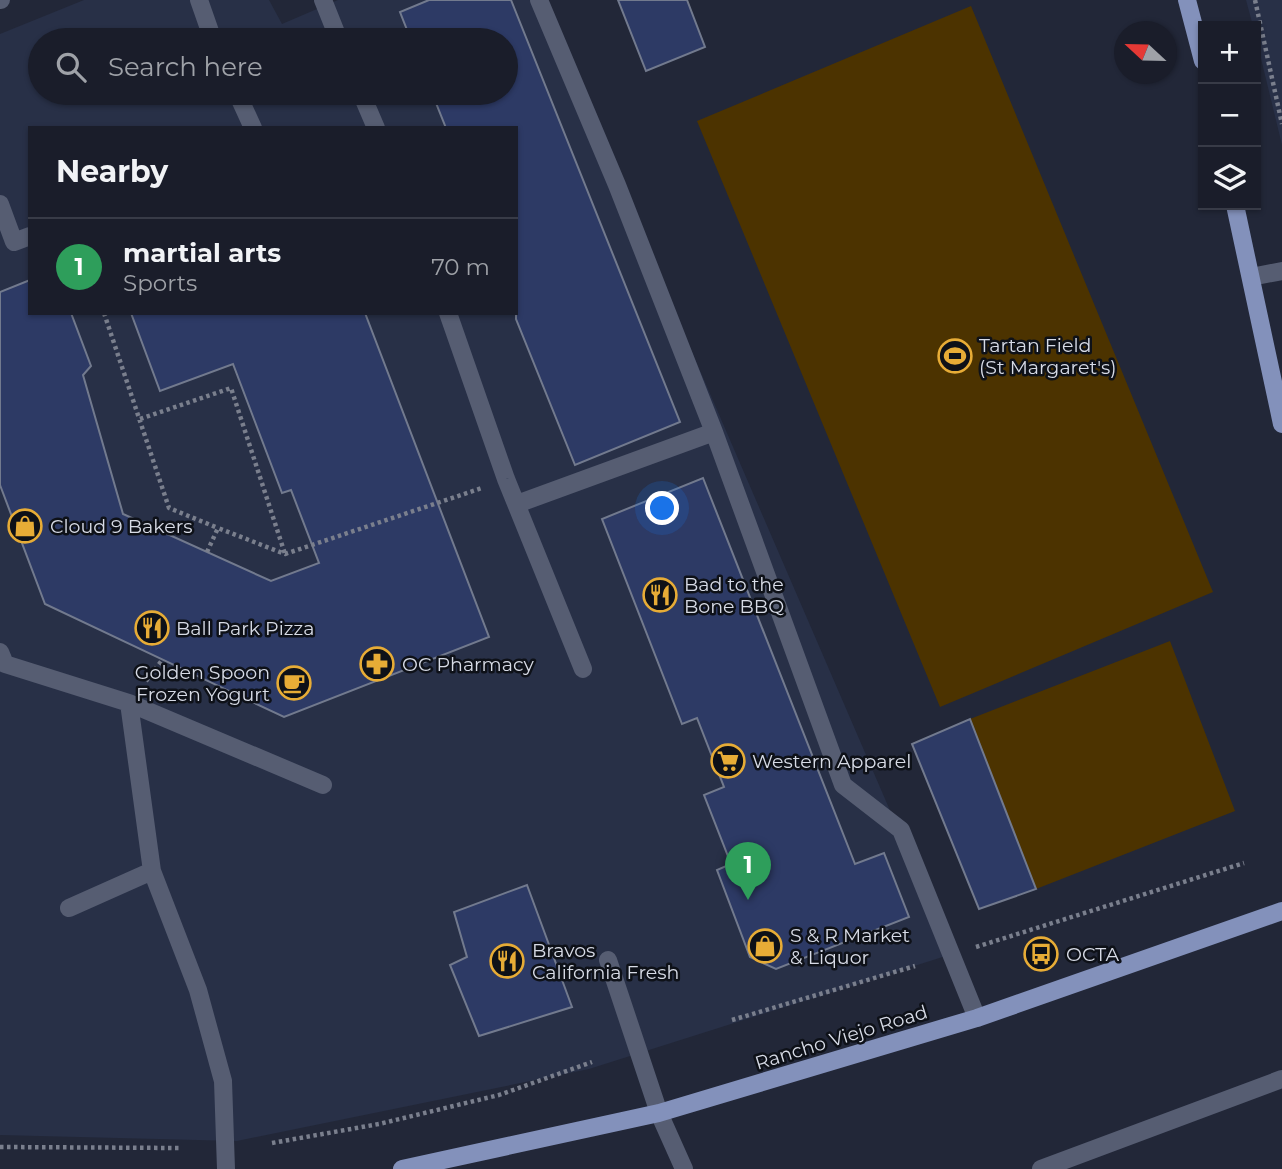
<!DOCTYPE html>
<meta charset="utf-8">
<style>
body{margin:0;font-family:Montserrat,sans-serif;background:#272a36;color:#f1f3f6}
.controls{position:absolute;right:21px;top:21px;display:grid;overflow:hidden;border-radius:0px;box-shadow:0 2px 5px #0004}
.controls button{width:63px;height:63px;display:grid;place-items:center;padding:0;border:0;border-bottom:2px solid #383b47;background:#1a1d2a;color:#f1f3f6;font:35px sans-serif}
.compass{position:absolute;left:1114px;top:21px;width:63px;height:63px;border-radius:50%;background:#1a1d2a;box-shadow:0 2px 5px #0004;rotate:292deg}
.you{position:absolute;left:663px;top:509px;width:24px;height:24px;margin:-18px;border:5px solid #fff;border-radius:50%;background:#1a73e8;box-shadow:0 0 0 10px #1a73e833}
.badge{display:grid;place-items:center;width:46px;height:46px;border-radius:50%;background:#e7ac36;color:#fff;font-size:23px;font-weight:700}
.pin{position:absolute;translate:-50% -58px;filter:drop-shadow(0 2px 4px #0008)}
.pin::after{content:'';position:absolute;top:37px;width:24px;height:21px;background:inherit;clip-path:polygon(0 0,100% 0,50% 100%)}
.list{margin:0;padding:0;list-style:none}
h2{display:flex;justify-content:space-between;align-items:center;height:91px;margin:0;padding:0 28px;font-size:30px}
h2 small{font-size:23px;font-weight:400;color:#9fa2a8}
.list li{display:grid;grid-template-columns:46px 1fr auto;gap:21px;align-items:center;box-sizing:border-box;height:98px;padding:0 28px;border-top:2px solid #383b47}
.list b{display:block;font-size:26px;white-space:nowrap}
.list p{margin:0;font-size:23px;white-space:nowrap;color:#9fa2a8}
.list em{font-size:23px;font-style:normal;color:#9fa2a8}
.icon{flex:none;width:38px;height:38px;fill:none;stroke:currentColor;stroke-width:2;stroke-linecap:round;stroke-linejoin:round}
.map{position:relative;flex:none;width:1282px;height:1169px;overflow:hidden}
.search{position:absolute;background:#1a1d2a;box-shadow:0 2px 5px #0004;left:28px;top:28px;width:490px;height:77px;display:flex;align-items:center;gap:18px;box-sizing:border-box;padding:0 24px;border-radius:38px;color:#9fa2a8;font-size:26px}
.panel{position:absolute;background:#1a1d2a;box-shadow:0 2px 5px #0004;left:28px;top:126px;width:490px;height:189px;border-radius:0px}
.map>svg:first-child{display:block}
.built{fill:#283047;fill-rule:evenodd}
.green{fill:#4c3300}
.building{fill:#2d3a65;stroke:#727a8e;stroke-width:2}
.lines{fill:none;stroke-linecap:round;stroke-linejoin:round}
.path{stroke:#7a7f8d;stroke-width:4.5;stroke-dasharray:3.5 3.5;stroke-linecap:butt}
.minor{stroke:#565d72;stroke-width:18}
.major{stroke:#8391bb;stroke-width:18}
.labels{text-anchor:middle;stroke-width:5;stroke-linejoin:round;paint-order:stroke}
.poi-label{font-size:19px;fill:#d7dbe6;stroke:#0e1118;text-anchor:start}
.street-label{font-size:19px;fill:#d7dbe6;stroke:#0e1118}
</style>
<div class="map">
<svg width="1282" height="1169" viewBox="0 0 1282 1169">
<rect width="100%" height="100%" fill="#222738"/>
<path class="built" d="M84,0H269L282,24L338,0H540L952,954L589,1069L237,1141L0,1135V34ZM40,40H506V93H40ZM30,128H516V313H30Z
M1246,0H1282V145L1256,38V26H1253Z"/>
<path class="green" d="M971,6L1213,592L940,707L697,121Z
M1170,641L1235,811L1036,889L970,719Z"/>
<path class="building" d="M429,0H511L680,422L575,465L516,319V128H446L432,93H506V40H411L400,12Z
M618,0H687L705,47L646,71Z
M30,280V313H71L91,366L83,375L123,514L271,581L319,563L291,490L282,493L233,364L160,391L131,313H365L489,637L284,717L45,604L0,485V292Z
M703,478L855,864L884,853L909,917L776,969L750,957L717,870L731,864L704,795L724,787L697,718L682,724L602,519Z
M970,719L1036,889L979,909L912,744Z
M527,885L572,1007L479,1036L450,965L467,957L454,912Z"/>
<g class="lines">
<path class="path" d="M1255,0L1282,124
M104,313L169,508L218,528
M140,419L231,388L285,554
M207,552L218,528L285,554L482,488
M146,681L163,659
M976,947L1244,863
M732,1020L915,966
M272,1143L379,1124L499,1095L592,1062
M0,1147L180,1148"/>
<path class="minor" d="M0,0H1
M199,0L213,40
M323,0L339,40
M539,0L617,185L714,432L843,785L901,830L977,1018
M237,93L253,128
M361,93L376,128
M0,204L14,242L30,236
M1251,277L1282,271
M448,313L506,479L583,669
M517,504L714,432
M0,652L5,664L129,703L152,871L198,990L223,1081L226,1169
M129,703L323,785
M69,908L152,871
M608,960L659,1113L684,1169
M1041,1169L1282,1079"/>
<path class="major" d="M1187,0L1203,61
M1235,205L1282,424
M402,1169L659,1113L977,1018L1282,911"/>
</g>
<defs>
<symbol id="stadium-ring" viewBox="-11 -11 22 22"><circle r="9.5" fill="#0e1118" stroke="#e7ac36" stroke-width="1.5"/><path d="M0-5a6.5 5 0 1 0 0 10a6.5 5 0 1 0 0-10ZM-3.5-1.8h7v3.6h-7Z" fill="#e7ac36"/></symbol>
<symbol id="shop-ring" viewBox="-11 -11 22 22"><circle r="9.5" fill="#0e1118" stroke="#e7ac36" stroke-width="1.5"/><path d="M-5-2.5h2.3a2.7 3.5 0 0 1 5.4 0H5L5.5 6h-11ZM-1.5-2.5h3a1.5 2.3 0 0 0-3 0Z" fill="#e7ac36"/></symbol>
<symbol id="restaurant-ring" viewBox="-11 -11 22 22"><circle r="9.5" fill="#0e1118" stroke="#e7ac36" stroke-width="1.5"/><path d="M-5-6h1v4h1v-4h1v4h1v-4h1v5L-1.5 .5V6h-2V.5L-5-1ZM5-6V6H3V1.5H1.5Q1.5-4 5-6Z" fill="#e7ac36"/></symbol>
<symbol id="pharmacy-ring" viewBox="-11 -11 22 22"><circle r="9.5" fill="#0e1118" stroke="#e7ac36" stroke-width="1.5"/><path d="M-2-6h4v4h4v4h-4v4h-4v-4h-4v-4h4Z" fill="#e7ac36"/></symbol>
<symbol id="cafe-ring" viewBox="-11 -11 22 22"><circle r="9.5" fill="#0e1118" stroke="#e7ac36" stroke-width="1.5"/><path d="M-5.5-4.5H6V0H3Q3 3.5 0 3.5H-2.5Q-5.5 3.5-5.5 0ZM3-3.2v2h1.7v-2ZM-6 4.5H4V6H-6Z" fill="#e7ac36"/></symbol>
<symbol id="supermarket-ring" viewBox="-11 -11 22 22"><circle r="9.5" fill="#0e1118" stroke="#e7ac36" stroke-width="1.5"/><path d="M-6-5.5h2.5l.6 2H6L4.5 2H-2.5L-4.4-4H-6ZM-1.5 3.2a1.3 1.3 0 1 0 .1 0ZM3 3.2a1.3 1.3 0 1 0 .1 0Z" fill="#e7ac36"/></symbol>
<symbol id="bus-ring" viewBox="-11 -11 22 22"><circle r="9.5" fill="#0e1118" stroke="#e7ac36" stroke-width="1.5"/><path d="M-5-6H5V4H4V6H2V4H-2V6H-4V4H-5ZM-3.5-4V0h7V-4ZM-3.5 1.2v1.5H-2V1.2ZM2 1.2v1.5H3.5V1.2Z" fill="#e7ac36"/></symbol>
</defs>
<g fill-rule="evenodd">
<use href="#stadium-ring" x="936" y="337" width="38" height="38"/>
<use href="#shop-ring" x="6" y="507" width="38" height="38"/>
<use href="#restaurant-ring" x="641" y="576" width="38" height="38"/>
<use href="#restaurant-ring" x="133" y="609" width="38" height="38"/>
<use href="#pharmacy-ring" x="358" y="645" width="38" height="38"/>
<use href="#cafe-ring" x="275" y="664" width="38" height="38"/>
<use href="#supermarket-ring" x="709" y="742" width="38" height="38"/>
<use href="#shop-ring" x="746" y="927" width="38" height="38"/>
<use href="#bus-ring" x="1022" y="935" width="38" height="38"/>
<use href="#restaurant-ring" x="488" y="942" width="38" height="38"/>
</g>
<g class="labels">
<g class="poi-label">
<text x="979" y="352">Tartan Field<tspan x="979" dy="22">(St Margaret's)</tspan></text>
<text x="50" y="533">Cloud 9 Bakers</text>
<text x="684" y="591">Bad to the<tspan x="684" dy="22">Bone BBQ</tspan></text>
<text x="176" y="635">Ball Park Pizza</text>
<text x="402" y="671">OC Pharmacy</text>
<text x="270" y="679" text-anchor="end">Golden Spoon<tspan x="270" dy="22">Frozen Yogurt</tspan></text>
<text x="752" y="768">Western Apparel</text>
<text x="790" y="942">S &amp; R Market<tspan x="790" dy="22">&amp; Liquor</tspan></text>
<text x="532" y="957">Bravos<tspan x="532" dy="22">California Fresh</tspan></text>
<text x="1066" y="961">OCTA</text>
</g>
<g class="street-label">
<text transform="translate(841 1037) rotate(-17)" y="7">Rancho Viejo Road</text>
</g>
</g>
</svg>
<div class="controls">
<button>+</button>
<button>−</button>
<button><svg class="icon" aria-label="layers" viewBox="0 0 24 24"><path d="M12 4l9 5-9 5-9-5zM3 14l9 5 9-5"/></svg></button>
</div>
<svg class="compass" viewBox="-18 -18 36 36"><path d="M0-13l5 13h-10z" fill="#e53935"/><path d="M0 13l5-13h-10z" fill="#9fa2a8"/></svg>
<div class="you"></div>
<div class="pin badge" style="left:748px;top:900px;background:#2e9e5b">1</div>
<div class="search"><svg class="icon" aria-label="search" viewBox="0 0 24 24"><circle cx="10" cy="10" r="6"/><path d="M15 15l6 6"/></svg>Search here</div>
<section class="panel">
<h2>Nearby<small></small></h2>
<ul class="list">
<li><span class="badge" style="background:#2e9e5b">1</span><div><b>martial arts</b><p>Sports</p></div><em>70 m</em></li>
</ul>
</section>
</div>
